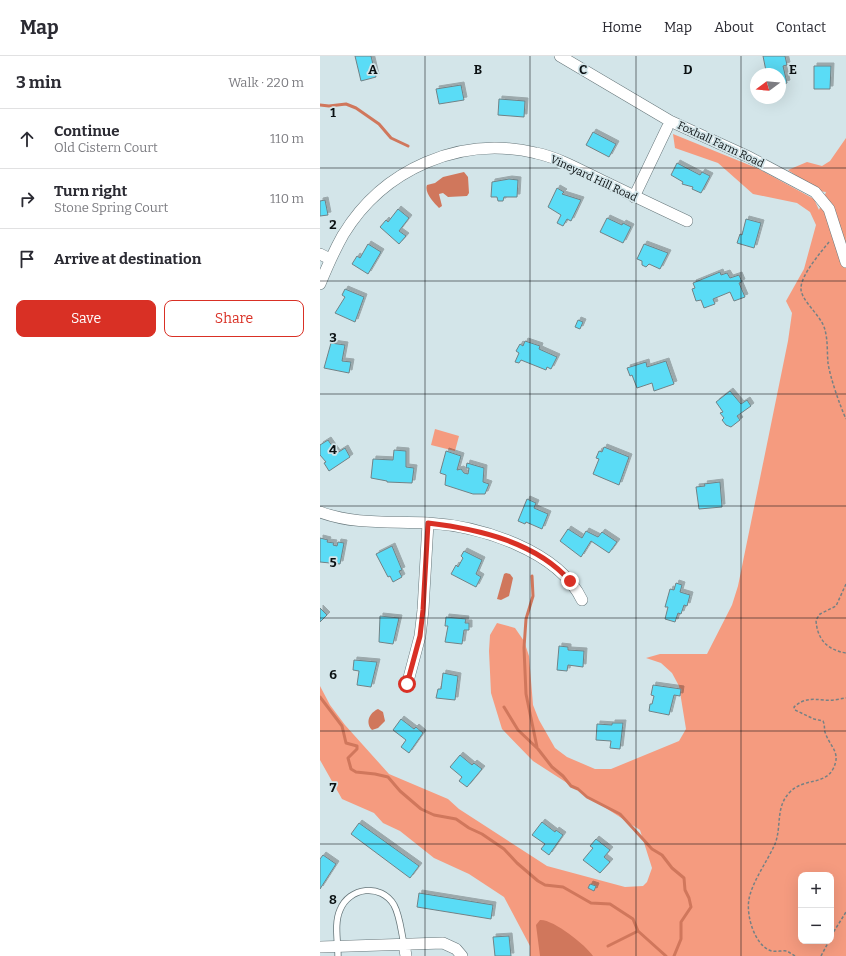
<!DOCTYPE html>
<meta charset="utf-8">
<style>
body{margin:0;font-family:Bitter,serif;background:#f2f2f3;color:#2b2b33}
.controls{position:absolute;right:12px;bottom:12px;display:grid;overflow:hidden;border-radius:8px;box-shadow:0 4px 16px #0002}
.controls button{width:36px;height:36px;display:grid;place-items:center;padding:0;border:0;border-bottom:1px solid #e1e1e2;background:#fff;color:#2b2b33;font:20px sans-serif}
.compass{position:absolute;left:430px;top:12px;width:36px;height:36px;border-radius:50%;background:#fff;box-shadow:0 4px 16px #0002;rotate:254deg}
.stop{position:absolute;width:12px;height:12px;margin:-9px;border:3px solid #d93025;border-radius:50%;background:#fff}
.stop.end{background:#d93025;border-color:#fff;box-shadow:0 1px 4px #0008}
.list{margin:0;padding:0;list-style:none}
h2{display:flex;justify-content:space-between;align-items:center;height:52px;margin:0;padding:0 16px;font-size:17px}
h2 small{font-size:13px;font-weight:400;color:#7c7c81}
.list li{display:grid;grid-template-columns:26px 1fr auto;gap:12px;align-items:center;box-sizing:border-box;height:60px;padding:0 16px;border-top:1px solid #e1e1e2}
.list b{display:block;font-size:15px;white-space:nowrap}
.list p{margin:0;font-size:13px;white-space:nowrap;color:#7c7c81}
.list em{font-size:13px;font-style:normal;color:#7c7c81}
.actions{display:flex;gap:8px;padding:12px 16px}
.actions a{flex:1;padding:9px 0;border:1px solid #d93025;border-radius:8px;text-align:center;font-size:14px;color:#d93025}
.actions .main{background:#d93025;color:#fff}
.icon{flex:none;width:22px;height:22px;fill:none;stroke:currentColor;stroke-width:2;stroke-linecap:round;stroke-linejoin:round}
.map{position:relative;flex:none;width:526px;height:900px;overflow:hidden}
header{display:flex;align-items:center;gap:24px;box-sizing:border-box;height:56px;padding:0 20px;background:#fff;border-bottom:1px solid #e1e1e2}
header strong{font-size:19px}
nav{display:flex;gap:22px;margin-inline-start:auto;font-size:14px}
main{display:flex}
aside{flex:1;background:#fff}
.map>svg:first-child{display:block}
.green{fill:#f59b7f;fill-rule:evenodd}
.water{fill:#d0775c}
.lines{fill:none;stroke-linecap:round;stroke-linejoin:round}
.stream{stroke:#d0775c;stroke-width:3}
.building{fill:#5adcf6;stroke:#718286;filter:url(#shadow)}
.lane-casing{stroke:#66767a;stroke-width:7}
.street-casing{stroke:#66767a;stroke-width:12}
.path{stroke:#758184;stroke-width:1.5;stroke-dasharray:3 2;stroke-linecap:butt}
.lane{stroke:#fff;stroke-width:5.5}
.street{stroke:#fff;stroke-width:11}
.route{stroke:#d93025;stroke-width:5}
.grid{fill:none;stroke:#0b1113;stroke-width:1;stroke-opacity:0.55}
.labels{text-anchor:middle;stroke-width:3.5;stroke-linejoin:round;paint-order:stroke}
.street-label{font-size:11px;fill:#0b1113;stroke:#d3e5e9}
.grid-label{font-size:13px;text-anchor:middle;font-weight:bold;fill:#0b1113;stroke:#d3e5e9;stroke-width:3.5;stroke-linejoin:round;paint-order:stroke}
</style>
<header>
<strong>Map</strong>
<nav><a>Home</a><a>Map</a><a>About</a><a>Contact</a></nav>
</header>
<main>
<aside>
<h2>3 min<small>Walk · 220 m</small></h2>
<ul class="list">
<li><svg class="icon" aria-label="ahead" viewBox="0 0 24 24"><path d="M12 20V5M6 11l6-6 6 6"/></svg><div><b>Continue</b><p>Old Cistern Court</p></div><em>110 m</em></li>
<li><svg class="icon" aria-label="right" viewBox="0 0 24 24"><path d="M7 20v-9h11M14 6l5 5-5 5"/></svg><div><b>Turn right</b><p>Stone Spring Court</p></div><em>110 m</em></li>
<li><svg class="icon" aria-label="arrive" viewBox="0 0 24 24"><path d="M6 21V4h12l-3 4 3 4H6"/></svg><div><b>Arrive at destination</b></div></li>
</ul>
<div class="actions"><a class="main">Save</a><a>Share</a></div>
</aside>
<div class="map">
<svg width="526" height="900" viewBox="0 0 526 900">
<defs>
<filter id="shadow"><feDropShadow dx="3" dy="-3" stdDeviation="0" flood-color="#0004"/></filter>
</defs>
<rect width="100%" height="100%" fill="#d3e5e9"/>
<path class="green" d="M353,78L439,113L494,143L499,154L506,136L498,135L468,114L487,106L502,110L510,105L526,82V900H210V890L184,841L149,818L114,802L80,775L63,767L54,757L22,743L0,704V630L10,649L25,669L69,718L128,743L139,753L227,810L305,831L323,830L327,826L332,812L320,774L213,705L182,673L171,637L169,595L170,579L177,567L195,572L204,585L209,600L213,649L219,664L235,692L247,701L275,713H291L359,685L366,673L359,630L352,617L341,607L326,602L340,598H387L412,549L418,530L468,285L472,257L466,245L484,213L496,169L490,156L477,147L433,138L398,107L355,92ZM481,819H511V885H481Z
M115,373L139,380L135,395L111,389Z"/>
<path class="water" d="M144,116L148,121L149,137L147,140L128,141L123,137L119,138L122,150L119,152C114,147 104,137 107,129L115,127L123,121Z
M186,517L190,518L193,522L189,540L181,544L177,543L184,518Z
M58,653L63,656L65,665L58,672L52,674C45,667 49,657 58,653Z
M220,864C233,863 266,889 273,900H220L216,869Z"/>
<g class="lines">
<path class="stream" d="M0,49L9,50L26,48L36,52L59,68L71,82L88,90
M212,520L213,540L206,563L204,592L206,638L217,691
M0,641L22,670L26,687L37,690V693L28,702L31,713L36,716L55,718L68,721L80,735L101,753L114,759L136,763L149,772L162,778L184,793L197,807L218,825L225,829L243,831L271,847L290,848L313,863L318,875L346,900
M184,651L198,674L218,693L232,711L243,720L251,730L258,733L267,741L300,758L332,793L342,799L352,812L364,822L365,834L369,842L371,851L361,866V883L354,900
M288,890L318,875"/>
</g>
<path class="building" d="M35,0H51L56,21L41,25Z
M443,0H465L467,9L463,10L467,27L460,29V18H444V16L446,15Z
M494,10H511L510,33H494Z
M141,29L144,44L119,48L116,33Z
M179,43L205,45L204,61L178,59Z
M273,76L296,88L289,101L266,89Z
M357,107L380,119L382,116L390,120L381,137L372,133L373,131L362,128L363,126L351,119Z
M189,123L198,124L197,141H184L183,145H178L177,141H171L172,126Z
M237,132L244,136L242,138L261,144L251,165L247,163L243,170L237,167L241,159L228,151Z
M5,144L8,159L0,160V145Z
M78,153L89,162L79,175L86,180L79,188L60,171L66,164L68,166Z
M287,162L302,169L303,167L311,171L303,187L280,176Z
M426,163L441,167L434,192L417,187L420,178L422,179Z
M48,188L61,196L48,218L32,208L37,200L40,202Z
M324,188L348,197L340,213L329,208L326,211L322,209V205L317,203Z
M400,216L401,219L407,217L410,222L419,219L422,226L419,227L425,241L414,245L410,236L393,243L395,248L384,252L381,244L376,245L372,233L375,232L373,227Z
M25,233L44,241L35,266L15,257L25,241L22,239Z
M258,264L263,266L260,273L255,271Z
M205,285L220,290L219,293L237,301L231,313L227,311L226,314L201,304L199,307L195,306L199,297L196,295L200,288L203,290Z
M11,287L25,289L22,305L31,306L29,317L4,312Z
M346,305L354,328L334,335L332,327L317,332L312,319L310,320L307,312L326,306L327,311Z
M410,335L421,348L427,344L431,350L417,360L420,364L411,371L406,369L402,364L404,362L400,357L403,356L396,346Z
M8,384L17,397L25,392L30,401L9,415L4,407L6,406L0,399V389Z
M284,391L309,401L299,429L273,418L279,403L276,402L279,395L282,396Z
M74,394L86,395V411L94,412L92,427L67,426V425L51,422L53,403L73,404Z
M126,395L141,400L137,414L141,413L144,417L148,418L149,412H146L147,407L164,412L163,426L169,428L165,438H153L125,429L126,419L120,417Z
M400,426L402,451L379,453L376,431L385,430L384,428Z
M207,443L216,447L214,452L228,458L222,473L206,466L205,468L198,465Z
M248,473L262,482L266,475L278,481L282,476L297,486L289,497L271,485L261,501L240,485Z
M0,482L8,484L7,486L14,487L13,489L17,490L18,486L24,487L20,508L0,506Z
M72,490L82,514L79,515L82,521L73,526L70,520L68,521L56,498Z
M144,495L162,504L156,518L161,521L156,531L131,518L136,509L138,511L143,502L141,500Z
M356,527L362,529L360,536L370,539L367,550L364,549L361,558L358,557L355,566L345,563L348,551H345L350,533L354,534Z
M0,552L7,559L0,566Z
M60,560L79,562L73,588L59,586Z
M126,561L146,563L145,567H149V574H144L142,588L125,586L128,570H125Z
M239,590L248,591V594L264,595L263,611L248,609L247,615L237,614Z
M34,604L57,606L51,631L37,629L39,615L33,614Z
M123,617L138,620L135,644L116,642L118,633H121Z
M333,629L361,633L360,640L354,639L349,659L329,655L330,648H332L334,640L331,639Z
M81,663L94,673L96,671L103,677L89,697L81,691L86,684L73,674Z
M292,667H303L300,693L290,692L291,685L276,684L277,668L292,669Z
M140,699L152,709L154,707L162,713L147,731L139,725L142,721L130,711Z
M222,766L235,776L236,774L243,779L229,799L221,793L225,788L212,779Z
M39,767L99,810L90,822L31,778Z
M276,783L290,794L284,801L290,806L280,817L263,804L273,792L270,790Z
M3,799L16,808L0,833V803Z
M270,828L276,830L274,835L268,832Z
M99,837L173,849L171,863L97,851Z
M189,880L191,900H175L173,881Z"/>
<g class="lines">
<defs>
<path id="lane" d="M18,900C18,886 14,867 20,854C29,831 61,827 74,849C80,860 81,875 84,888"/>
<path id="street" d="M240,0L350,65L429,101L495,136L509,153L526,206
M314,141L347,72
M0,198L10,203
M0,228C7,211 14,195 23,179C63,113 140,79 216,97C240,102 262,115 285,126C312,139 339,152 367,165
M0,456C35,469 71,465 108,467C160,470 238,494 262,544
M87,629L100,580L103,554L108,467
M84,888L86,900
M0,891L123,887L136,893L142,900"/>
</defs>
<use href="#lane" class="lane-casing"/>
<use href="#street" class="street-casing"/>
<path class="path" d="M509,186C501,196 481,219 481,232C480,244 502,260 505,274C508,285 507,297 508,307C510,321 520,350 526,363
M526,528L516,550L500,558L496,564C497,583 507,594 526,597
M511,880L526,856
M475,900L467,895C461,894 455,897 449,894C434,887 426,859 429,843C432,826 448,804 455,788C462,770 455,751 470,736C483,722 505,729 513,713C522,696 509,690 505,676C504,672 505,669 503,665L494,663L475,654L474,651C484,642 492,643 504,644C511,645 519,643 526,642
M501,900L509,885"/>
<use href="#lane" class="lane"/>
<use href="#street" class="street"/>
</g>
<g class="lines">
<path class="route" d="M87,628L100,580L103,554L108,467C158,473 216,486 250,525"/>
</g>
<path class="grid" d="M105,0V900M210,0V900M316,0V900M421,0V900M0,112H526M0,225H526M0,338H526M0,450H526M0,562H526M0,675H526M0,788H526"/>
<g class="labels">
<g class="street-label">
<text transform="translate(401 88) rotate(25)" y="4">Foxhall Farm Road</text>
<text transform="translate(274 122) rotate(25)" y="4">Vineyard Hill Road</text>
</g>
</g>
<g class="grid-label">
<text x="53" y="18">A</text>
<text x="158" y="18">B</text>
<text x="263" y="18">C</text>
<text x="368" y="18">D</text>
<text x="473" y="18">E</text>
<text x="13" y="61">1</text>
<text x="13" y="173">2</text>
<text x="13" y="286">3</text>
<text x="13" y="398">4</text>
<text x="13" y="511">5</text>
<text x="13" y="623">6</text>
<text x="13" y="736">7</text>
<text x="13" y="848">8</text>
</g>
</svg>
<div class="controls">
<button>+</button>
<button>−</button>
</div>
<svg class="compass" viewBox="-18 -18 36 36"><path d="M0-13l5 13h-10z" fill="#e53935"/><path d="M0 13l5-13h-10z" fill="#7c7c81"/></svg>
<div class="stop" style="left:87px;top:628px"></div>
<div class="stop end" style="left:250px;top:525px"></div>
</div>
</main>
